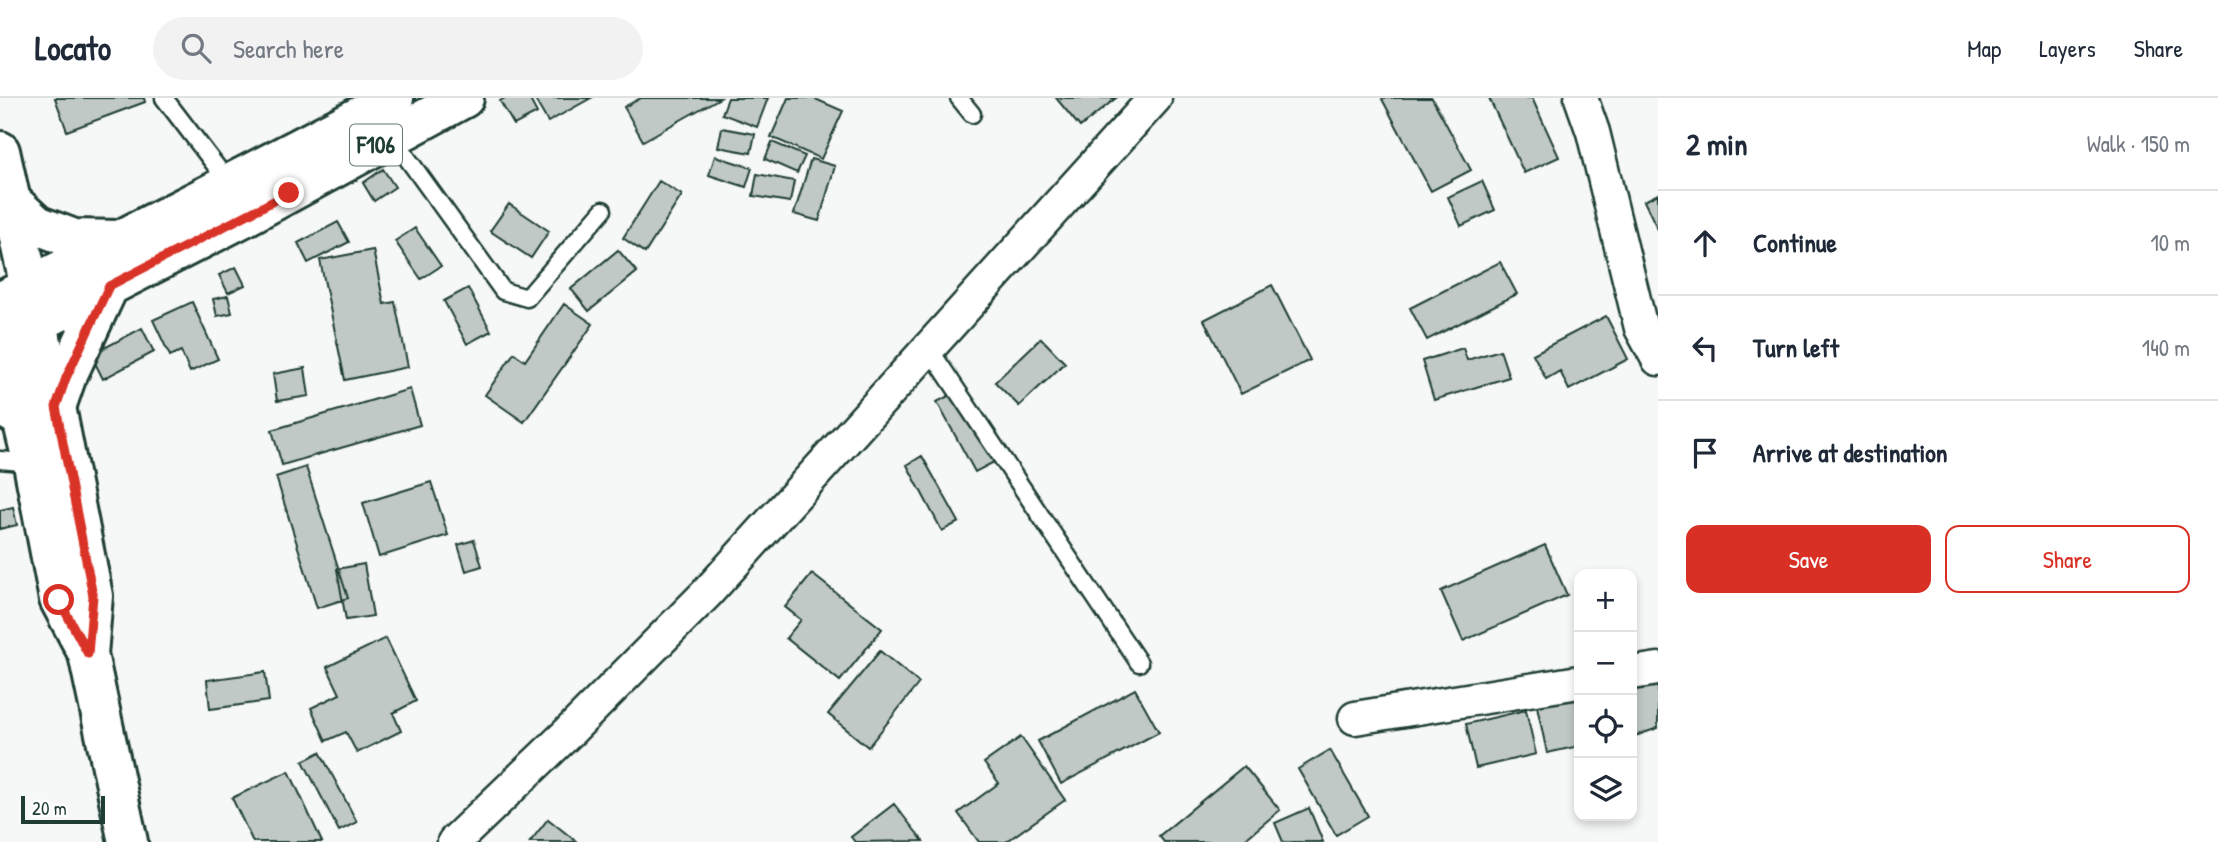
<!DOCTYPE html>
<meta charset="utf-8">
<style>
body{margin:0;font-family:"Patrick Hand",sans-serif;background:#f2f2f3;color:#1f2937}
.controls{position:absolute;right:21px;bottom:21px;display:grid;overflow:hidden;border-radius:14px;box-shadow:0 4px 10px #0003}
.controls button{width:63px;height:63px;display:grid;place-items:center;padding:0;border:0;border-bottom:2px solid #e0e1e3;background:#fff;color:#1f2937;font:35px sans-serif}
.scale{position:absolute;left:21px;bottom:18px;width:84px;box-sizing:border-box;padding-left:7px;border:4px solid #1f3d34;border-top:0;font-size:19px;line-height:24px;white-space:nowrap;color:#1f3d34;-webkit-text-stroke:5px #fff;paint-order:stroke}
.stop{position:absolute;width:21px;height:21px;margin:-16px;border:5px solid #d93025;border-radius:50%;background:#fff}
.stop.end{background:#d93025;border-color:#fff;box-shadow:0 2px 7px #0008}
.list{margin:0;padding:0;list-style:none}
h2{display:flex;justify-content:space-between;align-items:center;height:91px;margin:0;padding:0 28px;font-size:30px}
h2 small{font-size:23px;font-weight:400;color:#747a83}
.list li{display:grid;grid-template-columns:46px 1fr auto;gap:21px;align-items:center;box-sizing:border-box;height:105px;padding:0 28px;border-top:2px solid #e0e1e3}
.list b{display:block;font-size:26px;white-space:nowrap}
.list em{font-size:23px;font-style:normal;color:#747a83}
.actions{display:flex;gap:14px;padding:21px 28px}
.actions a{flex:1;padding:16px 0;border:2px solid #d93025;border-radius:14px;text-align:center;font-size:24px;color:#d93025}
.actions .main{background:#d93025;color:#fff}
.icon{flex:none;width:38px;height:38px;fill:none;stroke:currentColor;stroke-width:2;stroke-linecap:round;stroke-linejoin:round}
.map{position:relative;flex:none;width:1658px;height:744px;overflow:hidden}
header{display:flex;align-items:center;gap:42px;box-sizing:border-box;height:98px;padding:0 35px;background:#fff;border-bottom:2px solid #e0e1e3}
header strong{font-size:33px}
nav{display:flex;gap:38px;margin-inline-start:auto;font-size:24px}
.search{width:490px;height:63px;background:#f2f2f3;display:flex;align-items:center;gap:18px;box-sizing:border-box;padding:0 24px;border-radius:38px;color:#747a83;font-size:26px}
main{display:flex}
aside{flex:1;background:#fff}
.map>svg:first-child{display:block}
.building{fill:#c0c9c6;stroke:#1f3d34;stroke-width:2}
.lines{fill:none;stroke-linecap:round;stroke-linejoin:round}
.lane-casing{stroke:#1f3d34;stroke-width:21}
.street-casing{stroke:#1f3d34;stroke-width:37}
.secondary-casing{stroke:#1f3d34;stroke-width:44}
.primary-casing{stroke:#1f3d34;stroke-width:44}
.lane{stroke:#fff;stroke-width:16}
.street{stroke:#fff;stroke-width:32}
.secondary{stroke:#fff;stroke-width:38}
.primary{stroke:#fff;stroke-width:38}
.route{stroke:#d93025;stroke-width:9}
.labels{text-anchor:middle;stroke-width:6;stroke-linejoin:round;paint-order:stroke}
.shield{fill:#fff;stroke:#627771;stroke-width:2}
.shield-label{font-size:24px;font-weight:bold;fill:#1f3d34}
</style>
<header>
<strong>Locato</strong>
<div class="search"><svg class="icon" aria-label="search" viewBox="0 0 24 24"><circle cx="10" cy="10" r="6"/><path d="M15 15l6 6"/></svg>Search here</div>
<nav><a>Map</a><a>Layers</a><a>Share</a></nav>
</header>
<main>
<div class="map">
<svg width="1658" height="744" viewBox="0 0 1658 744">
<rect width="100%" height="100%" fill="#f6f7f7"/>
<filter id="ink" filterUnits="userSpaceOnUse"><feTurbulence type="fractalNoise" baseFrequency=".0143" numOctaves="2"/><feDisplacementMap in="SourceGraphic" scale="14" xChannelSelector="R" yChannelSelector="G"/><feConvolveMatrix kernelMatrix="1 2 1 2 8 2 1 2 1" color-interpolation-filters="sRGB"/></filter>
<g filter="url(#ink)">
<path class="building" d="M55,0H144L145,4L67,33Z
M505,0H529L537,15L514,27L500,3Z
M539,0H591L548,24L535,2Z
M641,0H720L643,43L624,9Z
M728,0H768L757,29L722,16Z
M788,0H813L843,13L821,61L771,39Z
M1056,0H1116L1080,29Z
M1385,0H1432L1471,72L1431,93L1382,1Z
M1489,0H1532L1559,59L1524,75Z
M722,30L755,36L751,55L718,49Z
M772,44L805,58L797,75L765,61Z
M715,58L752,70L746,89L709,77Z
M811,61L835,68L819,123L794,116Z
M383,71L395,89L374,103L363,85Z
M757,76L794,83L790,104L753,98Z
M659,83L682,97L645,155L623,140Z
M1482,83L1495,112L1461,128L1448,99Z
M1658,96V132L1644,103Z
M509,106L549,133L531,160L490,133Z
M338,124L349,144L308,165L298,145Z
M415,130L441,168L421,181L395,143Z
M373,152L384,206L395,204L408,269L345,282L320,162Z
M618,152L637,174L589,213L571,191Z
M1500,164L1517,196L1427,242L1410,210Z
M236,169L245,187L228,195L219,177Z
M1272,187L1310,262L1241,296L1204,222Z
M468,190L491,233L467,246L444,203Z
M228,198L232,215L217,218L213,201Z
M192,204L218,261L190,274L181,253L170,258L153,222Z
M564,206L593,226L524,324L485,297L514,255L525,263Z
M1606,218L1628,261L1569,292L1560,273L1546,281L1533,256Z
M142,230L154,254L103,281L91,257Z
M1041,240L1065,265L1019,308L995,284Z
M1463,250L1467,262L1500,252L1509,279L1434,302L1422,263Z
M305,270L309,298L277,303L273,276Z
M410,291L420,327L282,367L272,332Z
M956,294L994,364L975,374L937,304Z
M922,358L959,424L942,433L907,367Z
M306,369L348,500L317,510L276,379Z
M431,384L448,437L379,459L363,405Z
M13,409L17,427L0,431V412Z
M474,442L482,468L466,473L458,447Z
M1545,447L1567,497L1463,543L1441,493Z
M364,466L373,518L346,522L337,471Z
M812,476L882,531L840,583L786,540L801,522L785,509Z
M386,540L416,603L393,615L401,633L357,655L346,634L326,643L311,610L340,596L327,569Z
M880,553L919,585L868,649L828,616Z
M265,574L269,603L210,611L207,582Z
M1658,579V630L1632,639V588Z
M1135,591L1159,634L1061,686L1038,643Z
M1579,599V648L1547,655L1537,608Z
M1526,612L1536,656L1476,670L1466,626Z
M1021,639L1065,702L1006,744H979L958,715L999,685L984,665Z
M1330,652L1368,718L1336,737L1298,671Z
M320,654L357,724L339,733L303,663Z
M1244,668L1280,712L1242,744H1164L1159,738Z
M289,673L322,744H253L232,700Z
M894,706L923,743L855,744L851,739Z
M1309,710L1323,744H1283L1275,725Z
M548,721L577,744H530Z"/>
<g class="lines">
<defs>
<path id="lane" d="M164,0L229,85
M959,0L972,16
M392,39L503,193L527,200L603,112
M928,249L1139,565
M0,362L32,365"/>
<path id="street" d="M1581,0L1593,34L1641,230L1658,261
M1632,575L1658,571
M1355,620L1579,584
M454,744L569,634L706,496L1155,0"/>
<path id="secondary" d="M0,53L56,309L93,498L88,556
M0,230L33,366L59,501L88,556L128,744"/>
<path id="primary" d="M12,104L37,127L74,141L120,142
M0,204C131,135 264,70 394,0
M0,244L246,118L464,0
M0,308L22,320
M56,309L66,280L109,188"/>
</defs>
<use href="#lane" class="lane-casing"/>
<use href="#street" class="street-casing"/>
<use href="#secondary" class="secondary-casing"/>
<use href="#primary" class="primary-casing"/>
<use href="#lane" class="lane"/>
<use href="#street" class="street"/>
<use href="#secondary" class="secondary"/>
<use href="#primary" class="primary"/>
</g>
</g>
<g class="lines" filter="url(#ink)">
<path class="route" d="M59,502L88,556L93,498L56,309L66,280L109,188L289,95"/>
</g>
<g class="labels">
<rect class="shield" x="350" y="26.5" width="52" height="41" rx="5"/>
<g class="shield-label">
<text x="376" y="55">F106</text>
</g>
</g>
</svg>
<div class="controls">
<button>+</button>
<button>−</button>
<button><svg class="icon" aria-label="locate" viewBox="0 0 24 24"><circle cx="12" cy="12" r="6"/><path d="M12 2v4M12 18v4M2 12h4M18 12h4"/></svg></button>
<button><svg class="icon" aria-label="layers" viewBox="0 0 24 24"><path d="M12 4l9 5-9 5-9-5zM3 14l9 5 9-5"/></svg></button>
</div>
<div class="scale">20 m</div>
<div class="stop" style="left:59px;top:502px"></div>
<div class="stop end" style="left:289px;top:95px"></div>
</div>
<aside>
<h2>2 min<small>Walk · 150 m</small></h2>
<ul class="list">
<li><svg class="icon" aria-label="ahead" viewBox="0 0 24 24"><path d="M12 20V5M6 11l6-6 6 6"/></svg><div><b>Continue</b></div><em>10 m</em></li>
<li><svg class="icon" aria-label="left" viewBox="0 0 24 24"><path d="M17 20v-9H6M10 6l-5 5 5 5"/></svg><div><b>Turn left</b></div><em>140 m</em></li>
<li><svg class="icon" aria-label="arrive" viewBox="0 0 24 24"><path d="M6 21V4h12l-3 4 3 4H6"/></svg><div><b>Arrive at destination</b></div></li>
</ul>
<div class="actions"><a class="main">Save</a><a>Share</a></div>
</aside>
</main>
